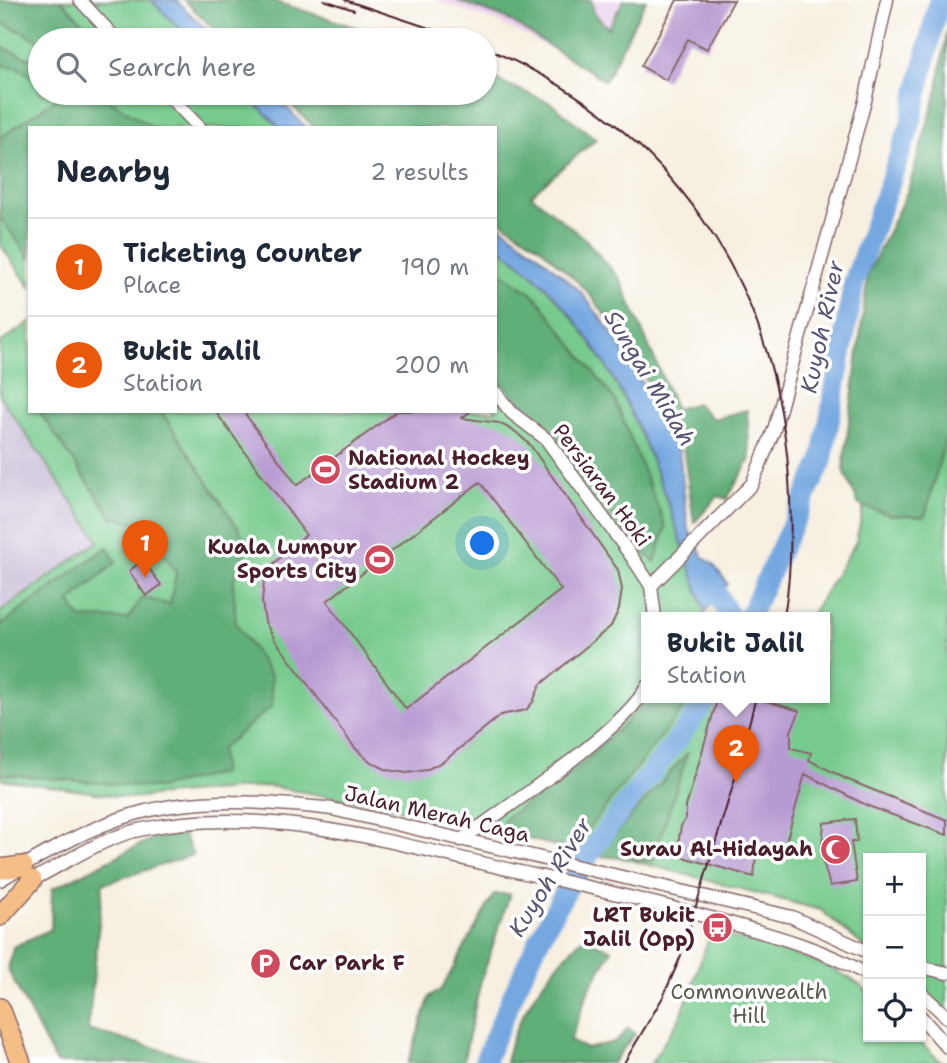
<!DOCTYPE html>
<meta charset="utf-8">
<style>
body{margin:0;font-family:"Shantell Sans",sans-serif;background:#f6f6f7;color:#1f2937}
.controls{position:absolute;right:21px;bottom:21px;display:grid;overflow:hidden;border-radius:0px;box-shadow:0 2px 5px #0004}
.controls button{width:63px;height:63px;display:grid;place-items:center;padding:0;border:0;border-bottom:2px solid #e0e1e3;background:#fff;color:#1f2937;font:35px sans-serif}
.you{position:absolute;left:483px;top:544px;width:24px;height:24px;margin:-18px;border:5px solid #fff;border-radius:50%;background:#1a73e8;box-shadow:0 0 0 10px #1a73e833}
.badge{display:grid;place-items:center;width:46px;height:46px;border-radius:50%;background:#ea580c;color:#fff;font-size:23px;font-weight:700}
.pin{position:absolute;translate:-50% -58px;filter:drop-shadow(0 2px 4px #0008)}
.pin::after{content:'';position:absolute;top:37px;width:24px;height:21px;background:inherit;clip-path:polygon(0 0,100% 0,50% 100%)}
.popup{position:absolute;left:641px;top:612px;width:189px;height:91px;box-sizing:border-box;display:grid;place-content:center;border-radius:0px;background:#fff;filter:drop-shadow(0 2px 5px #0005);font-size:23px;white-space:nowrap;color:#747a83}
.popup b{font-size:26px;color:#1f2937}
.popup::after{content:'';position:absolute;left:50%;top:100%;margin-left:-14px;border:14px solid transparent;border-top-color:#fff}
.list{margin:0;padding:0;list-style:none}
h2{display:flex;justify-content:space-between;align-items:center;height:91px;margin:0;padding:0 28px;font-size:30px}
h2 small{font-size:23px;font-weight:400;color:#747a83}
.list li{display:grid;grid-template-columns:46px 1fr auto;gap:21px;align-items:center;box-sizing:border-box;height:98px;padding:0 28px;border-top:2px solid #e0e1e3}
.list b{display:block;font-size:26px;white-space:nowrap}
.list p{margin:0;font-size:23px;white-space:nowrap;color:#747a83}
.list em{font-size:23px;font-style:normal;color:#747a83}
.icon{flex:none;width:38px;height:38px;fill:none;stroke:currentColor;stroke-width:2;stroke-linecap:round;stroke-linejoin:round}
.map{position:relative;flex:none;width:947px;height:1063px;overflow:hidden}
.search{position:absolute;background:#fff;box-shadow:0 2px 5px #0004;left:28px;top:28px;width:469px;height:77px;display:flex;align-items:center;gap:18px;box-sizing:border-box;padding:0 24px;border-radius:38px;color:#747a83;font-size:26px}
.panel{position:absolute;background:#fff;box-shadow:0 2px 5px #0004;left:28px;top:126px;width:469px;height:287px;border-radius:0px}
.map>svg:first-child{display:block}
.built{fill:#ead1ed}
.industrial{fill:#cabfd7}
.green{fill:#77ca8d;stroke:#60745c;stroke-width:2}
.forest{fill:#61ae78;stroke:#566652;stroke-width:2}
.water{fill:#74a7e0;stroke:#5f6386;stroke-width:2}
.lines{fill:none;stroke-linecap:round;stroke-linejoin:round}
.river{stroke:#74a7e0;stroke-width:21}
.building{fill:#b89ad2;fill-rule:evenodd}
.minor-casing{stroke:#87686b;stroke-width:15}
.highway-casing{stroke:#87686b;stroke-width:22}
.minor{stroke:#fff;stroke-width:12}
.highway{stroke:#f6be87;stroke-width:19}
.tram{stroke:#4a1f2b;stroke-width:2}
.labels{text-anchor:middle;stroke-width:7;stroke-linejoin:round;paint-order:stroke}
.poi-label{font-size:21px;font-weight:bold;fill:#4a1f2b;stroke:#fff;text-anchor:end}
.street-label{font-size:21px;fill:#4a1f2b;stroke:#fff}
.park-label{font-size:21px;fill:#5a5b4d;stroke:#fff}
.water-label{font-size:23px;font-style:italic;fill:#5b5573;stroke:#fff}
</style>
<div class="map">
<svg width="947" height="1063" viewBox="0 0 947 1063">
<rect width="100%" height="100%" fill="#fff"/>
<filter id="ink" filterUnits="userSpaceOnUse"><feTurbulence type="fractalNoise" baseFrequency=".0143" numOctaves="2"/><feDisplacementMap in="SourceGraphic" scale="14" xChannelSelector="R" yChannelSelector="G"/><feConvolveMatrix kernelMatrix="1 2 1 2 8 2 1 2 1" color-interpolation-filters="sRGB"/></filter>
<filter id="wash" filterUnits="userSpaceOnUse"><feTurbulence type="fractalNoise" baseFrequency=".00686" numOctaves="4" result="noise"/><feDisplacementMap in="SourceGraphic" scale="28" xChannelSelector="R" yChannelSelector="G"/><feGaussianBlur stdDeviation="1.57" result="paint"/><feColorMatrix in="noise" values="0 0 0 0 0 0 0 0 0 0 0 0 0 0 0 0 0 1.4 0 .05"/><feComposite in="paint" operator="in"/></filter>
<g filter="url(#wash)">
<rect width="100%" height="100%" fill="#f7f0e1"/>
<path class="built" d="M435,0H637L599,73L498,22Z"/>
<path class="industrial" d="M0,396L99,541L0,612Z"/>
<path class="green" d="M15,0H151L191,40H40V93H245L280,128H30V287L0,244V9Z
M947,124V1016L921,994V858H868V950L821,910L512,829L269,786L130,798L0,779V612L99,541L0,396V343L30,322V411H495V244C619,329 659,477 705,612L706,617H647V697H825V617H810L856,542Z
M711,932C756,944 835,960 868,992V1037H915L942,1063H651L681,1016Z"/>
<path class="forest" d="M0,0H61L100,40L40,41L0,22Z
M184,0H270L396,40H225Z
M456,0H591L594,13L608,28L624,0H646L605,81L505,18Z
M947,31V433L925,516L891,515L859,505L843,469L868,274L908,190L937,91Z
M0,46L40,63V82L19,68L0,65Z
M485,75L551,103L596,139L531,195L585,239L620,279L676,409L696,403L713,419L747,410L750,459L727,499L718,496L694,523L682,439L615,328L586,290L540,247L495,217V128H315L279,93H485Z
M56,93H98L154,128H30V259L0,217V138L60,96Z
M495,268L536,297L615,400L666,527L655,562L629,540L562,443L495,375Z
M39,411H161L248,543L233,582L236,623L271,676L272,706L221,749L222,773L158,788L0,774V626L107,547L116,562L70,602L80,618L128,619L142,597L170,605L176,573L147,526L112,517Z
M651,697H692L572,850L506,833L504,819L579,768Z
M688,752L653,861L596,856Z
M184,835L193,855L103,884L88,1030L211,1063H56L8,970L13,947L51,929L52,889L153,838Z
M494,894H510L480,984L463,1063H408L430,996L441,990Z
M583,938L612,950L589,989L570,1041L587,1049L617,1041L628,1028L635,1034L612,1063H506C514,1016 549,970 583,938Z"/>
<path class="water" d="M151,0H176L217,40H191Z
M245,93H272L307,128H280Z
M495,222L538,254L581,292L612,333L678,442L688,528L703,557L713,564L728,584L705,612C659,477 619,329 495,244Z"/>
<g class="lines">
<path class="river" d="M705,573L730,617
M749,617L822,461L854,282L910,126L939,0
M484,1063C514,990 547,915 592,850C628,797 673,751 708,697"/>
</g>
<g id="blocks">
<path class="building" d="M677,0H734L707,49L688,39L666,80L641,66Z
M215,411H243L297,485L397,411H471L462,418L499,423L516,432L530,445L618,570L622,589L619,609L611,626L540,685L533,702L526,710L501,715L444,761L426,770L407,773L387,770L369,761L355,748L275,640L265,622L262,602L264,582L273,564L306,535ZM480,482L561,590L406,709L327,601Z
M143,560L161,585L146,596L129,571Z
M718,697H752L800,711L791,731V748L811,753L809,760L846,779L947,820V835L868,806L805,774L783,853L762,847L756,857L754,877L683,857L677,851L681,826L686,818V807Z
M855,819L857,842H851L857,882L830,886L821,855L824,823Z"/>
</g>
</g>
<g filter="url(#ink)">
<use href="#blocks" fill-opacity="0" stroke="#87686b" stroke-width="2"/>
<g class="lines">
<defs>
<path id="minor" d="M80,0L117,40
M166,93L200,128
M495,392L512,413L546,439L632,557L651,586L655,617
M651,586L752,484L774,430L865,101L887,0
M461,840C504,809 627,728 647,686
M0,880C41,855 88,827 135,814C198,796 268,802 332,809L792,917L868,952
M32,880C67,862 104,837 143,829C273,802 408,848 534,875C595,888 655,903 715,919C768,934 820,947 868,975
M921,967L947,973
M921,993L947,1017
M921,1017L947,1047"/>
<path id="highway" d="M0,869L23,866
M0,916L32,880
M0,1008L21,1063"/>
</defs>
<use href="#minor" class="minor-casing"/>
<use href="#highway" class="highway-casing"/>
<use href="#minor" class="minor"/>
<use href="#highway" class="highway"/>
<path class="tram" d="M324,0L354,10
M345,0L465,40
M485,48C669,124 777,281 789,479C792,526 792,570 784,617
M624,1063L663,997L680,958L734,782L756,697"/>
</g>
</g>
<defs>
<symbol id="stadium-disc" viewBox="-11 -11 22 22"><circle r="9.5" fill="#d1495b" stroke="#fff"/><path d="M0-5a6.5 5 0 1 0 0 10a6.5 5 0 1 0 0-10ZM-3.5-1.8h7v3.6h-7Z" fill="#fff"/></symbol>
<symbol id="mosque-disc" viewBox="-11 -11 22 22"><circle r="9.5" fill="#d1495b" stroke="#fff"/><path d="M3.5-4.9A6 6 0 1 0 3.5 4.9A5 5 0 1 1 3.5-4.9Z" fill="#fff"/></symbol>
<symbol id="bus-disc" viewBox="-11 -11 22 22"><circle r="9.5" fill="#d1495b" stroke="#fff"/><path d="M-5-6H5V4H4V6H2V4H-2V6H-4V4H-5ZM-3.5-4V0h7V-4ZM-3.5 1.2v1.5H-2V1.2ZM2 1.2v1.5H3.5V1.2Z" fill="#fff"/></symbol>
<symbol id="parking-disc" viewBox="-11 -11 22 22"><circle r="9.5" fill="#d1495b" stroke="#fff"/><path d="M-3.5-5.5H1a3.5 3.5 0 0 1 0 7H-1V5.5H-3.5ZM-1-3.4V-.6H.8a1.4 1.4 0 0 0 0-2.8Z" fill="#fff"/></symbol>
</defs>
<g fill-rule="evenodd">
<use href="#stadium-disc" x="308" y="452" width="35" height="35"/>
<use href="#stadium-disc" x="362" y="542" width="35" height="35"/>
<use href="#mosque-disc" x="818" y="832" width="35" height="35"/>
<use href="#bus-disc" x="700" y="910" width="35" height="35"/>
<use href="#parking-disc" x="248" y="946" width="35" height="35"/>
</g>
<g class="labels">
<g class="poi-label">
<text x="348" y="465" text-anchor="start">National Hockey<tspan x="348" dy="24">Stadium 2</tspan></text>
<text x="357" y="554">Kuala Lumpur<tspan x="357" dy="24">Sports City</tspan></text>
<text x="813" y="856">Surau Al-Hidayah</text>
<text x="695" y="922">LRT Bukit<tspan x="695" dy="24">Jalil (Opp)</tspan></text>
<text x="289" y="970" text-anchor="start">Car Park F</text>
</g>
<g class="street-label">
<text transform="translate(602 485) rotate(53)" y="7">Persiaran Hoki</text>
<text transform="translate(437 814) rotate(13)" y="7">Jalan Merah Caga</text>
</g>
<g class="park-label">
<text x="749" y="999">Commonwealth<tspan x="749" dy="24">Hill</tspan></text>
</g>
<g class="water-label">
<text transform="translate(822 327) rotate(-78)" y="8">Kuyoh River</text>
<text transform="translate(650 378) rotate(59)" y="8">Sungai Midah</text>
<text transform="translate(550 877) rotate(-58)" y="8">Kuyoh River</text>
</g>
</g>
</svg>
<div class="controls">
<button>+</button>
<button>−</button>
<button><svg class="icon" aria-label="locate" viewBox="0 0 24 24"><circle cx="12" cy="12" r="6"/><path d="M12 2v4M12 18v4M2 12h4M18 12h4"/></svg></button>
</div>
<div class="you"></div>
<div class="pin badge" style="left:145px;top:578px">1</div>
<div class="pin badge" style="left:736px;top:783px">2</div>
<div class="popup"><b>Bukit Jalil</b>Station</div>
<div class="search"><svg class="icon" aria-label="search" viewBox="0 0 24 24"><circle cx="10" cy="10" r="6"/><path d="M15 15l6 6"/></svg>Search here</div>
<section class="panel">
<h2>Nearby<small>2 results</small></h2>
<ul class="list">
<li><span class="badge">1</span><div><b>Ticketing Counter</b><p>Place</p></div><em>190 m</em></li>
<li><span class="badge">2</span><div><b>Bukit Jalil</b><p>Station</p></div><em>200 m</em></li>
</ul>
</section>
</div>
